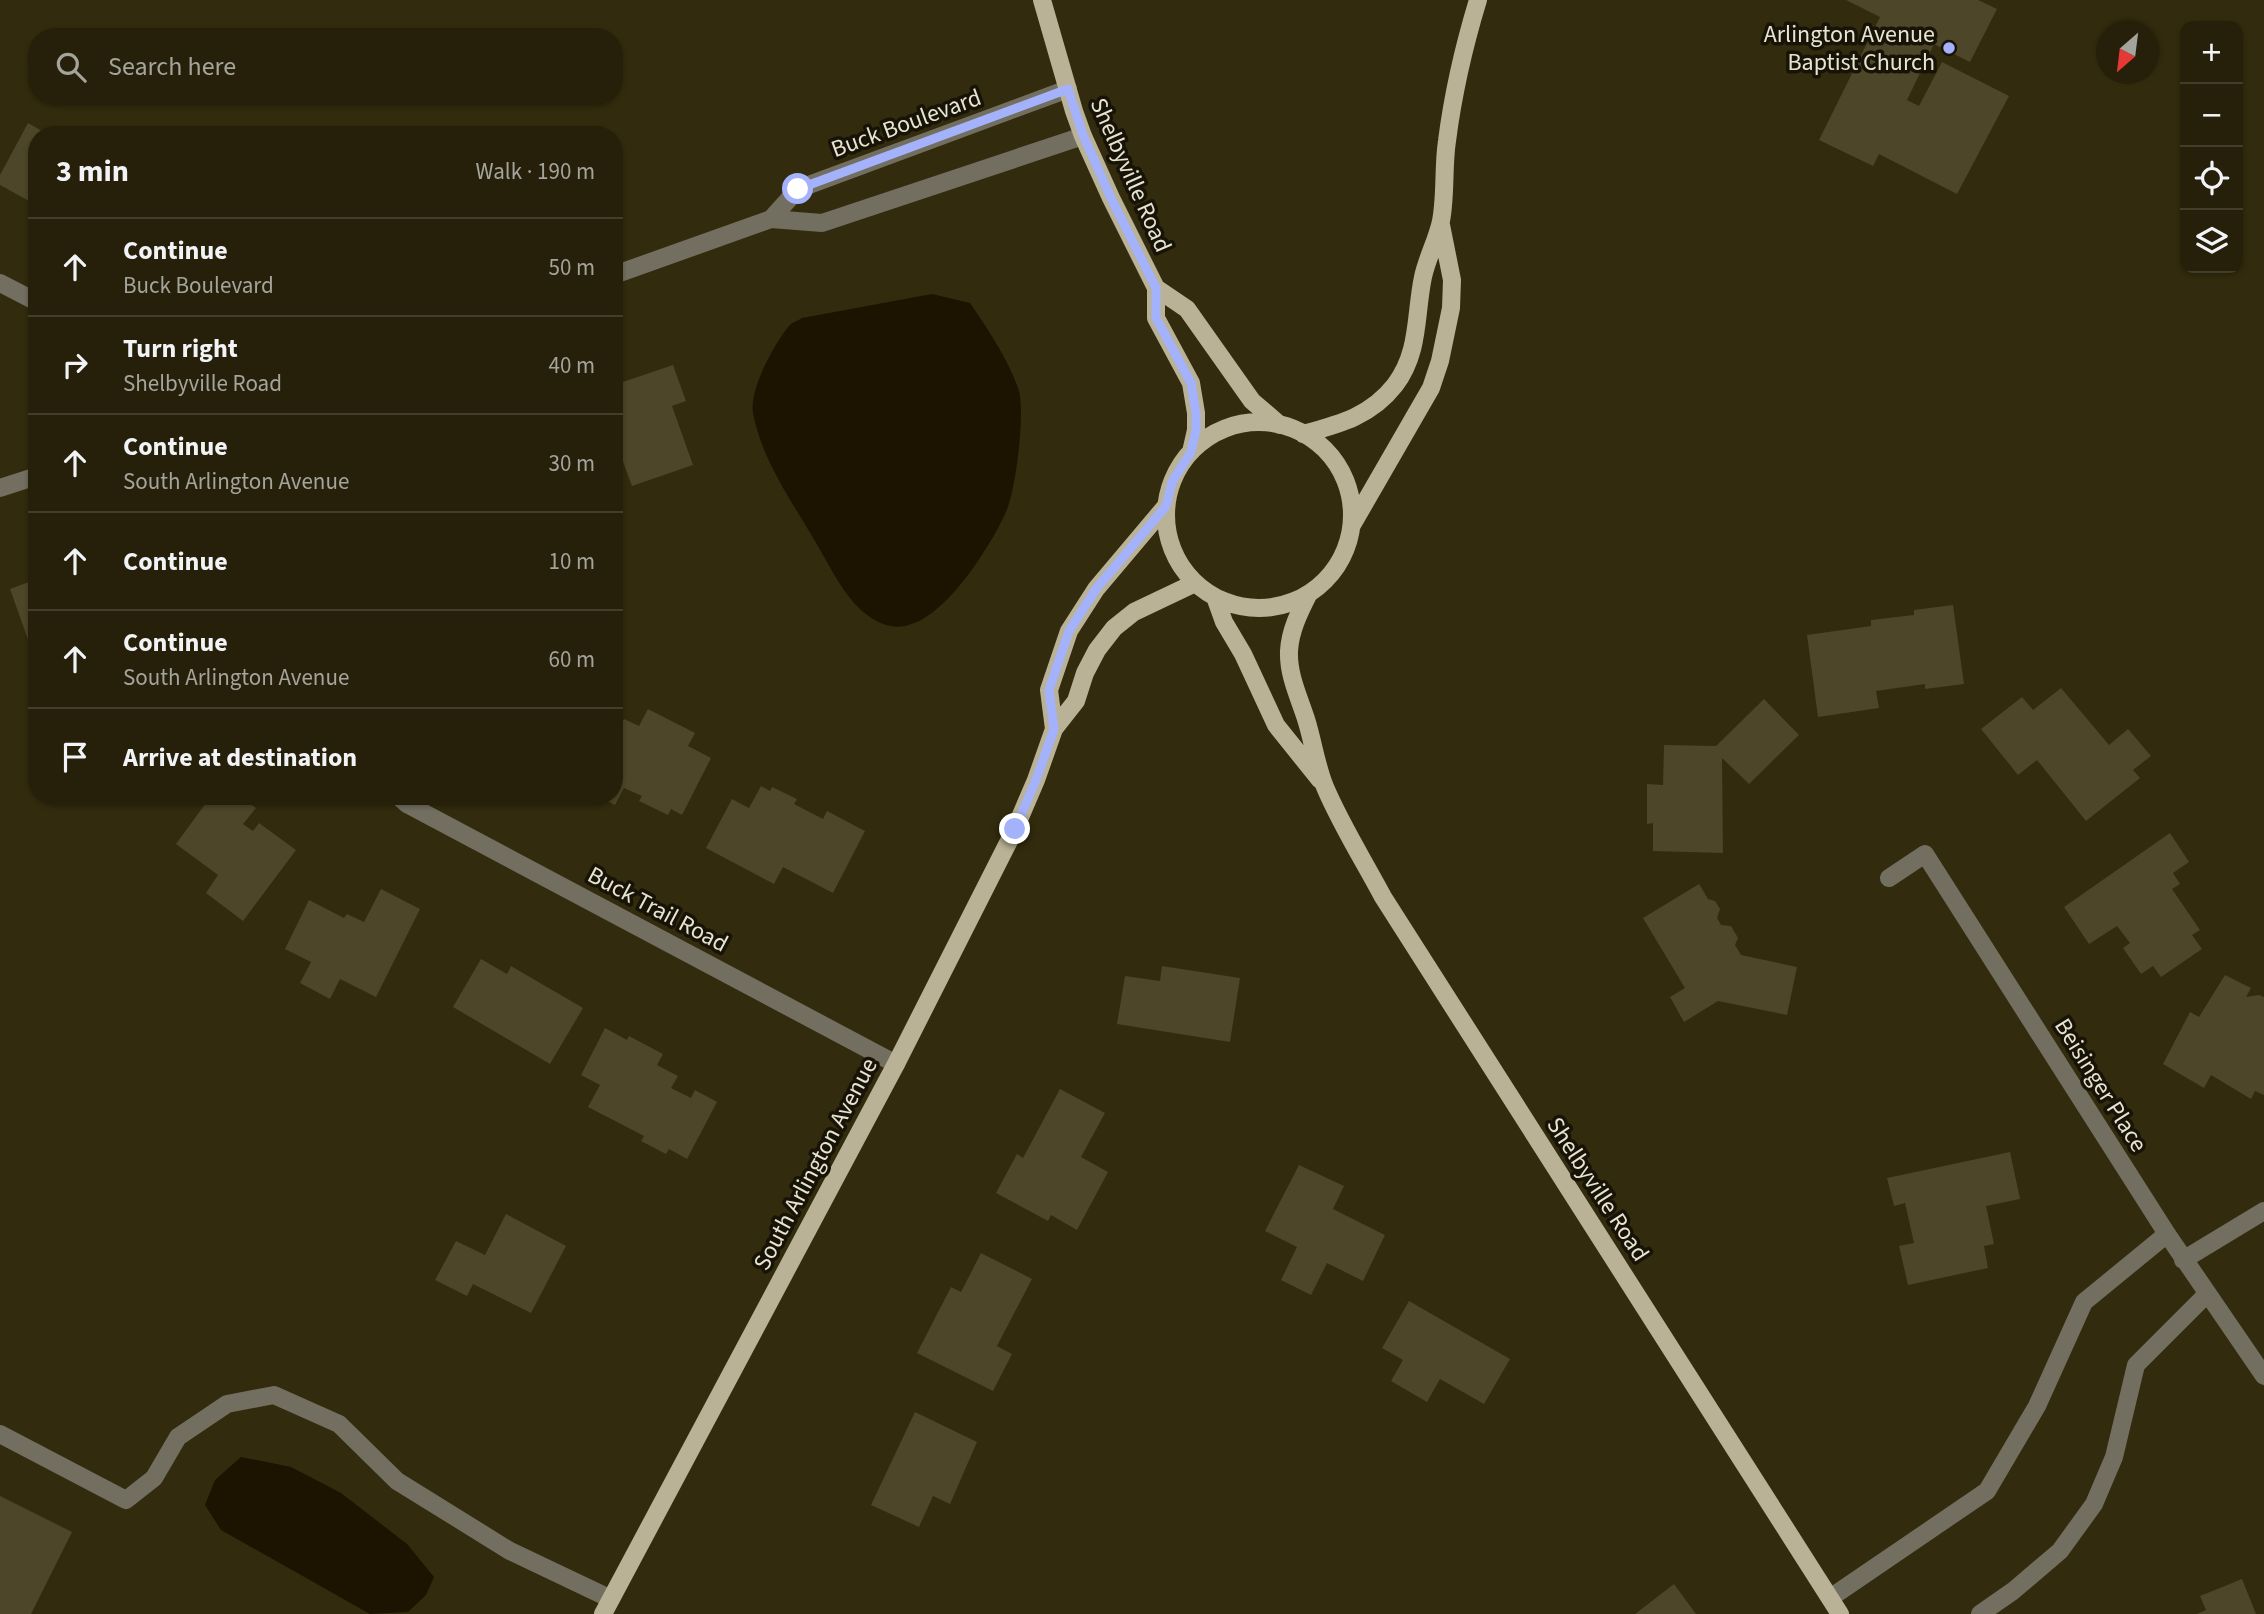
<!DOCTYPE html>
<meta charset="utf-8">
<style>
body{margin:0;font-family:"Source Sans 3",sans-serif;background:#322d18;color:#f1f3f6}
.controls{position:absolute;right:21px;top:21px;display:grid;overflow:hidden;border-radius:14px;box-shadow:0 2px 5px #0004}
.controls button{width:63px;height:63px;display:grid;place-items:center;padding:0;border:0;border-bottom:2px solid #423e2b;background:#26200a;color:#f1f3f6;font:35px sans-serif}
.compass{position:absolute;left:2096px;top:21px;width:63px;height:63px;border-radius:50%;background:#26200a;box-shadow:0 2px 5px #0004;rotate:208deg}
.stop{position:absolute;width:21px;height:21px;margin:-16px;border:5px solid #a4b2fc;border-radius:50%;background:#fff}
.stop.end{background:#a4b2fc;border-color:#fff;box-shadow:0 2px 7px #0008}
.list{margin:0;padding:0;list-style:none}
h2{display:flex;justify-content:space-between;align-items:center;height:91px;margin:0;padding:0 28px;font-size:30px}
h2 small{font-size:23px;font-weight:400;color:#a4a39c}
.list li{display:grid;grid-template-columns:46px 1fr auto;gap:21px;align-items:center;box-sizing:border-box;height:98px;padding:0 28px;border-top:2px solid #423e2b}
.list b{display:block;font-size:26px;white-space:nowrap}
.list p{margin:0;font-size:23px;white-space:nowrap;color:#a4a39c}
.list em{font-size:23px;font-style:normal;color:#a4a39c}
.icon{flex:none;width:38px;height:38px;fill:none;stroke:currentColor;stroke-width:2;stroke-linecap:round;stroke-linejoin:round}
.map{position:relative;flex:none;width:2264px;height:1614px;overflow:hidden}
.search{position:absolute;background:#26200a;box-shadow:0 2px 5px #0004;left:28px;top:28px;width:595px;height:77px;display:flex;align-items:center;gap:18px;box-sizing:border-box;padding:0 24px;border-radius:28px;color:#a4a39c;font-size:26px}
.panel{position:absolute;background:#26200a;box-shadow:0 2px 5px #0004;left:28px;top:126px;width:595px;height:679px;border-radius:28px}
.map>svg:first-child{display:block}
.water{fill:#1c1400}
.building{fill:#4d4628}
.lines{fill:none;stroke-linecap:round;stroke-linejoin:round}
.minor{stroke:#726f61;stroke-width:18}
.major{stroke:#b9b296;stroke-width:18}
.route{stroke:#a4b2fc;stroke-width:9}
.poi-dot{fill:#a4b2fc;stroke:#171407;stroke-width:2.5}
.labels{text-anchor:middle;stroke-width:7;stroke-linejoin:round;paint-order:stroke}
.poi-label{font-size:24px;fill:#e8e4d3;stroke:#171407;text-anchor:end}
.street-label{font-size:24px;fill:#e8e4d3;stroke:#171407}
</style>
<div class="map">
<svg width="2264" height="1614" viewBox="0 0 2264 1614">
<rect width="100%" height="100%" fill="#322b0d"/>
<path class="water" d="M932,294L970,303C986,326 1011,364 1019,391C1025,414 1016,489 1006,512C990,547 937,635 891,626C878,624 864,614 855,604C839,586 828,563 815,541C791,500 762,460 753,413C749,390 774,344 789,326C792,322 798,321 802,318Z
M241,1457L291,1467L341,1493L407,1544L434,1577L426,1595L408,1612L370,1614L221,1530L205,1505L215,1480Z"/>
<path class="building" d="M1846,0H1978L1997,9L1970,62L1934,44L1907,100L1919,106L1942,62L2009,96L1957,194L1879,154L1873,166L1819,140L1880,17Z
M28,123L49,135H37V191L35,190L29,201L0,185V175Z
M673,365L686,401L672,406L693,465L632,486L614,437V417L622,414L614,393V385Z
M37,579V661L36,662L10,589Z
M1953,605L1964,684L1925,689V684L1876,691L1879,708L1818,717L1807,635L1871,626V620L1914,615V610Z
M2061,688L2109,745L2128,729L2151,756L2133,770L2140,778L2086,821L2037,760L2018,775L1981,729L2022,697L2033,710Z
M1764,699L1799,735L1749,784L1722,758L1723,853L1653,851V823L1647,824V784L1663,785L1664,745L1716,746Z
M648,709L695,733L688,746L711,758L682,815L671,809L668,815L639,801L642,796L624,788L615,805L598,796H614V738L624,719L639,726Z
M761,786L770,791L772,787L797,799L794,804L823,819L827,811L865,831L833,893L783,867L774,884L706,848L732,799L749,808Z
M211,796H240L256,808L243,824L253,831L259,823L296,850L243,921L206,893L218,875L176,844Z
M2170,833L2189,862L2173,873L2180,884L2172,889L2200,930L2192,935L2202,949L2161,977L2153,966L2141,974L2123,948L2130,943L2117,926L2089,944L2064,907Z
M1699,884L1708,899L1715,901L1720,909L1717,918L1721,925L1731,926L1738,938L1735,945L1741,955L1797,967L1787,1015L1718,1001L1684,1022L1670,997L1685,988L1643,918Z
M381,889L420,909L376,997L340,979L330,999L300,983L311,962L285,949L309,900L344,918L347,914L364,922Z
M481,959L507,974L511,966L583,1008L550,1064L453,1007Z
M1162,966L1240,978L1230,1042L1117,1024L1125,976L1160,981Z
M2225,975L2251,988L2246,997L2259,995L2264,997V1095L2255,1091L2251,1099L2211,1075L2204,1088L2163,1064L2190,1012L2199,1017Z
M605,1028L627,1040L629,1036L663,1054L657,1065L678,1076L671,1088L691,1098L695,1090L717,1102L687,1159L669,1149L666,1154L641,1141L644,1136L588,1107L600,1085L581,1075Z
M1060,1089L1105,1113L1081,1157L1108,1172L1077,1230L1051,1215L1048,1221L996,1193L1017,1154L1023,1158Z
M2010,1152L2020,1199L1986,1206L1994,1244L1984,1246L1988,1268L1908,1285L1899,1246L1914,1243L1905,1203L1894,1206L1887,1178Z
M1299,1165L1344,1186L1333,1209L1385,1235L1363,1281L1327,1263L1311,1295L1281,1280L1297,1247L1265,1231Z
M506,1214L566,1246L531,1313L473,1284L467,1296L435,1280L456,1241L485,1255Z
M981,1253L1032,1279L997,1346L1012,1354L993,1391L917,1353L951,1287L961,1292Z
M1409,1301L1510,1359L1484,1404L1440,1379L1427,1402L1391,1381L1403,1360L1382,1348Z
M915,1412L977,1442L950,1504L933,1496L919,1527L871,1505Z
M0,1496L72,1532L31,1614H0Z
M2242,1579L2256,1614H2197L2206,1610L2200,1596Z
M1674,1584L1696,1614H1635Z"/>
<g class="lines">
<path class="minor" d="M1068,89L798,189L771,219L822,223L1083,136
M614,275L771,219
M0,283L37,302
M0,488L37,476
M398,796L407,804L896,1064
M1889,878L1925,854L2167,1234L2264,1376
M2183,1260L2264,1211
M0,1434L126,1500L154,1478L178,1437L227,1404L274,1395L339,1424L397,1481L510,1551L611,1599
M1830,1598L1987,1491L2037,1406L2084,1302L2167,1234
M1980,1614L2013,1591L2060,1551L2094,1504L2114,1457L2136,1365L2207,1294"/>
<path class="major" d="M1042,0L1074,111L1083,136L1111,198L1156,288V318L1191,383L1196,413V430L1191,452
M1156,288L1187,309L1252,401L1280,425
M1166 515a93 93 0 1 1 186 0a93 93 0 1 1-186 0Z
M1303,434C1340,424 1371,416 1395,385C1420,352 1415,315 1423,277C1427,258 1437,240 1441,221C1446,195 1443,167 1447,141C1453,94 1464,46 1478,0
M1352,525L1431,388L1440,361L1451,308L1452,280L1441,225
M1308,595C1299,613 1290,631 1289,651C1288,675 1299,697 1306,719C1313,741 1316,765 1325,787C1341,825 1364,861 1383,897L1840,1614
M1215,597L1224,622L1243,654L1276,725L1320,780
M1054,729L1049,690L1069,631L1096,589L1166,506
M603,1614L896,1064L1015,829L1036,780L1054,729L1076,701L1085,673L1097,650L1114,628L1134,612L1195,583"/>
</g>
<g class="lines">
<path class="route" d="M798,189L1068,89L1083,135L1111,198L1156,288V318L1191,383L1196,413V430L1191,452L1172,482L1166,506L1096,589L1069,631L1049,690L1054,729L1036,780L1015,829"/>
</g>
<circle class="poi-dot" cx="1949" cy="48" r="7"/>
<g class="labels">
<g class="poi-label">
<text x="1935" y="42">Arlington Avenue<tspan x="1935" dy="28">Baptist Church</tspan></text>
</g>
<g class="street-label">
<text transform="translate(906 123) rotate(-20)" y="8">Buck Boulevard</text>
<text transform="translate(1131 175) rotate(66)" y="8">Shelbyville Road</text>
<text transform="translate(658 909) rotate(28)" y="8">Buck Trail Road</text>
<text transform="translate(2101 1085) rotate(58)" y="8">Beisinger Place</text>
<text transform="translate(815 1164) rotate(-62)" y="8">South Arlington Avenue</text>
<text transform="translate(1598 1189) rotate(57)" y="8">Shelbyville Road</text>
</g>
</g>
</svg>
<div class="controls">
<button>+</button>
<button>−</button>
<button><svg class="icon" aria-label="locate" viewBox="0 0 24 24"><circle cx="12" cy="12" r="6"/><path d="M12 2v4M12 18v4M2 12h4M18 12h4"/></svg></button>
<button><svg class="icon" aria-label="layers" viewBox="0 0 24 24"><path d="M12 4l9 5-9 5-9-5zM3 14l9 5 9-5"/></svg></button>
</div>
<svg class="compass" viewBox="-18 -18 36 36"><path d="M0-13l5 13h-10z" fill="#e53935"/><path d="M0 13l5-13h-10z" fill="#a4a39c"/></svg>
<div class="stop" style="left:798px;top:189px"></div>
<div class="stop end" style="left:1015px;top:829px"></div>
<div class="search"><svg class="icon" aria-label="search" viewBox="0 0 24 24"><circle cx="10" cy="10" r="6"/><path d="M15 15l6 6"/></svg>Search here</div>
<section class="panel">
<h2>3 min<small>Walk · 190 m</small></h2>
<ul class="list">
<li><svg class="icon" aria-label="ahead" viewBox="0 0 24 24"><path d="M12 20V5M6 11l6-6 6 6"/></svg><div><b>Continue</b><p>Buck Boulevard</p></div><em>50 m</em></li>
<li><svg class="icon" aria-label="right" viewBox="0 0 24 24"><path d="M7 20v-9h11M14 6l5 5-5 5"/></svg><div><b>Turn right</b><p>Shelbyville Road</p></div><em>40 m</em></li>
<li><svg class="icon" aria-label="ahead" viewBox="0 0 24 24"><path d="M12 20V5M6 11l6-6 6 6"/></svg><div><b>Continue</b><p>South Arlington Avenue</p></div><em>30 m</em></li>
<li><svg class="icon" aria-label="ahead" viewBox="0 0 24 24"><path d="M12 20V5M6 11l6-6 6 6"/></svg><div><b>Continue</b></div><em>10 m</em></li>
<li><svg class="icon" aria-label="ahead" viewBox="0 0 24 24"><path d="M12 20V5M6 11l6-6 6 6"/></svg><div><b>Continue</b><p>South Arlington Avenue</p></div><em>60 m</em></li>
<li><svg class="icon" aria-label="arrive" viewBox="0 0 24 24"><path d="M6 21V4h12l-3 4 3 4H6"/></svg><div><b>Arrive at destination</b></div></li>
</ul>
</section>
</div>
